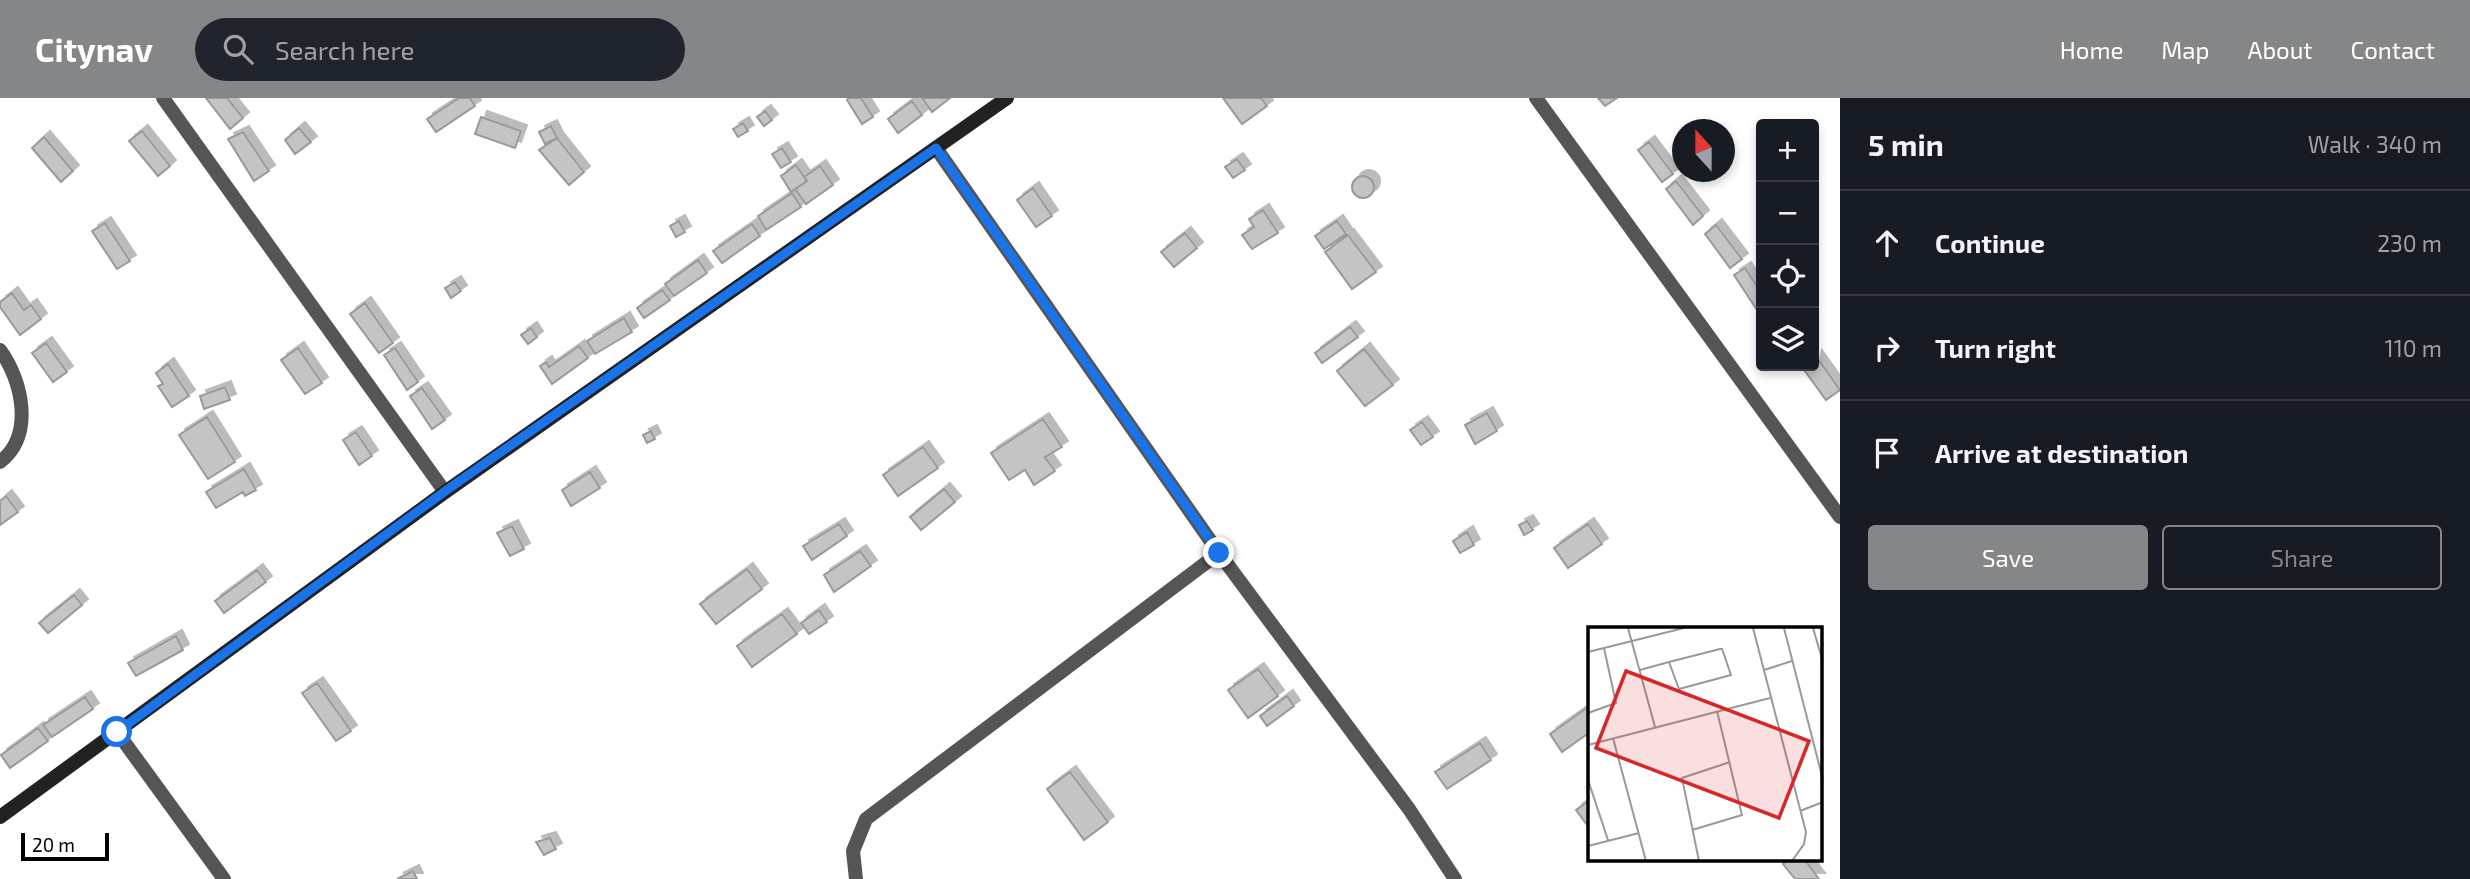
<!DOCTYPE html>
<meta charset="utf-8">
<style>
body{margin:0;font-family:"Exo 2",sans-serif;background:#20242c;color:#f1f3f6}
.controls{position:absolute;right:21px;top:21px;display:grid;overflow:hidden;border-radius:7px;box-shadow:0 4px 10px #0003}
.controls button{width:63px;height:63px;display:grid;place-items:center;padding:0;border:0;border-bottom:2px solid #363941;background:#171b24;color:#f1f3f6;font:35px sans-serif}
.compass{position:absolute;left:1672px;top:21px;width:63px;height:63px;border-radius:50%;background:#171b24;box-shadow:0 4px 10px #0003;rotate:339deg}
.scale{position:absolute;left:21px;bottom:18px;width:88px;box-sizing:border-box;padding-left:7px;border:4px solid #000;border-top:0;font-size:19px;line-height:24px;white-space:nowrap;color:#000;-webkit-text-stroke:5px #fff;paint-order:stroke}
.stop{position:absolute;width:21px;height:21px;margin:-16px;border:5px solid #1a73e8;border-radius:50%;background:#fff}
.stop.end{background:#1a73e8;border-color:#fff;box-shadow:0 2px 7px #0008}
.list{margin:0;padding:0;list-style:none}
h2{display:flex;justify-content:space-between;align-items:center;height:91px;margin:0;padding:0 28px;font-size:30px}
h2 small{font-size:23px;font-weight:400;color:#9ea1a6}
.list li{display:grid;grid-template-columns:46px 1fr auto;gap:21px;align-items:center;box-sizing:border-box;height:105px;padding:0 28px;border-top:2px solid #363941}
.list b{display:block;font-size:26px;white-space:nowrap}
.list em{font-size:23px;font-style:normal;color:#9ea1a6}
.actions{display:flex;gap:14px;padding:21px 28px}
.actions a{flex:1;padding:16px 0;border:2px solid #858687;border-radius:7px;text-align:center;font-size:24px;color:#858687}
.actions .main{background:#858687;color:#fff}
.icon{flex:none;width:38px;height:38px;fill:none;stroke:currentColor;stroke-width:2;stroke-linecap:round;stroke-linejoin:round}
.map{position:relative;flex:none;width:1840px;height:781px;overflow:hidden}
header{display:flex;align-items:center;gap:42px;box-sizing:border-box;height:98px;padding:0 35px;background:#858687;color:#fff}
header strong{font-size:33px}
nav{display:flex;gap:38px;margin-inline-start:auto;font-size:24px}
.search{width:490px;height:63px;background:#20242c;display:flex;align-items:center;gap:18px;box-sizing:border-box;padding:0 24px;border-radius:38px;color:#9ea1a6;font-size:26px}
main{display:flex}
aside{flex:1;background:#171b24}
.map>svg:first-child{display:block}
.building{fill:#c4c4c4;stroke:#999;stroke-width:2;filter:url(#shadow)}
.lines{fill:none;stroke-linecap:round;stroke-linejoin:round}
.street{stroke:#555;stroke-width:14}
.secondary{stroke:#222;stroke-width:14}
.route{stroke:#1a73e8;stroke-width:9}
.inset-road{fill:none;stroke:#999;stroke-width:2}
.view{fill:#d62828;fill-opacity:0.15;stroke:#d62828;stroke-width:3.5}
.inset-edge{fill:none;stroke:#000;stroke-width:3.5}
</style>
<header>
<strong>Citynav</strong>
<div class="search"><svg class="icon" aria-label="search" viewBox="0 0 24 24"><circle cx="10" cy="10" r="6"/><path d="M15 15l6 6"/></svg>Search here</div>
<nav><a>Home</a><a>Map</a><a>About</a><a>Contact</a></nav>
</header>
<main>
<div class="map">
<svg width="1840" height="781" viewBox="0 0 1840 781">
<defs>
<filter id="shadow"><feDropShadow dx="6" dy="-6" stdDeviation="0" flood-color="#0004"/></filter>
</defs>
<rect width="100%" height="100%" fill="#fff"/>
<path class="building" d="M206,0H227L243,20L230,31Z
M459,0H470L475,8L436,34L427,21Z
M849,0H861L873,19L862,26L847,2Z
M922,0H950L932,14Z
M1223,0H1261L1267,8L1242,26Z
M1598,0H1617L1605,8Z
M912,3L922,17L898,35L888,21Z
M765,13L772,22L764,28L757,19Z
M481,19L521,33L515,50L475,36Z
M743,25L748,33L738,39L733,31Z
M551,28L557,40L545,46L539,34Z
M299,30L311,44L295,56L285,42Z
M142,33L170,68L158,78L129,43Z
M243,34L269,73L254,83L228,41Z
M44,39L73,73L61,84L32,50Z
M557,40L584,74L569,87L539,52Z
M1649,44L1673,76L1662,84L1638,52Z
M782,50L791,64L781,70L772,56Z
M1237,61L1245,72L1233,80L1225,69Z
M796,67L807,83L791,94L781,78Z
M820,68L833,87L806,106L795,91L807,83L804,79Z
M1352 89a11 11 0 1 1 22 0a11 11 0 1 1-22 0Z
M1676,83L1703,118L1693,127L1666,91Z
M1033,90L1052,118L1036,129L1017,102Z
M792,95L801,109L766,132L758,118Z
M1263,112L1278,135L1252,151L1242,137L1254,129L1249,121Z
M679,123L685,134L676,139L670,128Z
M1337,123L1346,136L1324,151L1315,138Z
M105,125L130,163L117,171L92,133Z
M752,126L760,138L722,165L713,153Z
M1716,127L1742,161L1730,170L1705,136Z
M1185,135L1197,150L1174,169L1161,154Z
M1348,137L1376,174L1352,191L1325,154Z
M698,162L707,175L674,198L665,186Z
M1745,170L1761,194V209L1757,212L1734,177Z
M455,184L461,193L451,200L445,190Z
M662,192L670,202L644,220L637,210Z
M12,195L24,212L31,207L41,221L20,237L0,209V204Z
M365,205L393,245L379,255L350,216Z
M624,220L632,234L595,256L587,243Z
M1350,229L1358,239L1322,265L1315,255Z
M531,230L537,239L528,246L521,237Z
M46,245L67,274L53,284L32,255Z
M579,248L588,260L552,286L540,268L546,264L549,269Z
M298,250L322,285L305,296L281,262Z
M395,250L418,284L407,292L384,257Z
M1364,251L1393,287L1365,308L1337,273Z
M1816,258L1840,292L1826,302L1802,269L1814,268Z
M168,266L189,298L172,309L158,288L163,286L156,275Z
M225,289L230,302L204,311L200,298Z
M422,290L445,322L432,331L410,298Z
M1487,315L1497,333L1475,346L1465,327Z
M207,319L235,364L208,381L179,337Z
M1043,321L1062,349L1045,359L1055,373L1034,387L1025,372L1009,382L991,355Z
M1422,324L1433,339L1421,347L1410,332Z
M651,333L655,341L647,345L643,337Z
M356,334L372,358L359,367L343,342Z
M923,349L938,370L898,398L883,377Z
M244,371L256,392L245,398L243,394L216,410L206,394Z
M590,374L600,390L571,408L562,392Z
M944,391L955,404L921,432L910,419Z
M6,398L18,414L0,427V403Z
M1527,423L1533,432L1524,437L1519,427Z
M839,426L847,438L812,462L803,448Z
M1588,426L1602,446L1568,470L1554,450Z
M512,428L524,451L510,458L497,435Z
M1467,434L1474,447L1460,455L1453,443Z
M860,453L871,468L834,494L824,477Z
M747,471L762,491L716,526L700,506Z
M257,472L266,484L224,515L215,503Z
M74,497L82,507L48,535L39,525Z
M819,512L827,524L809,536L801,525Z
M782,516L797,536L752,569L737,548Z
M176,538L183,552L136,578L128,565Z
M1258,571L1278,598L1248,620L1228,592Z
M317,585L351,633L336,643L302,595Z
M1287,598L1294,608L1267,628L1260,618Z
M85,599L93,611L52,639L43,627Z
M1588,609L1590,634L1562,654L1550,636Z
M38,630L48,643L10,670L1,657Z
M1480,645L1491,662L1447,691L1435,674Z
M1070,674L1108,724L1084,742L1047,691Z
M1590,702V731L1576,712Z
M550,740L556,751L544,757L536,744Z
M1788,762H1805L1819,781H1795L1783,766Z
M413,773L417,781H397Z"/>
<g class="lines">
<path class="street" d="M163,0L445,394
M1536,0L1840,419
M936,50L1219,455L1409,711L1455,781
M0,252C22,282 35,337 0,364
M117,634L224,781
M856,781L853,753L866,721L1219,455"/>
<path class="secondary" d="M0,719L445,394L1007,0"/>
</g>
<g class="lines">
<path class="route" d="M117,634L444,394L936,50L1219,455"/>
</g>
<g transform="translate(1588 529)">
<rect width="234" height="234" fill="#fff"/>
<path class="inset-road" d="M40,1L67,100M165,1L218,205L216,217L204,234M196,1L235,153M225,1L235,35M0,25L96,1M52,43L81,35L132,22H134L143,48L91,62L81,35M176,43L204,34M0,86L28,76L16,21M25,111L58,234M0,118L182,71M0,153L20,213M212,184L235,175M104,203L154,188L129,84M0,219L51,206M111,234L94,151L142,135"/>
<path class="view" d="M38,44L221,114L191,191L8,121Z"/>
<rect width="234" height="234" class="inset-edge"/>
</g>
</svg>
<div class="controls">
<button>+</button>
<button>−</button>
<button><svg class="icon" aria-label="locate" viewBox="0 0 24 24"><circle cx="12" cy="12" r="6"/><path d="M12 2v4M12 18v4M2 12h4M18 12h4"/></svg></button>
<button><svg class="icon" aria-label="layers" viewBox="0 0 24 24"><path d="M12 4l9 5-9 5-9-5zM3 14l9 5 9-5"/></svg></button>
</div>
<svg class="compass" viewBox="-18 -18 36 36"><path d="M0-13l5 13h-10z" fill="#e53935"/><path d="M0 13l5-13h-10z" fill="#9ea1a6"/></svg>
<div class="scale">20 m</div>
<div class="stop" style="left:117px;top:634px"></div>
<div class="stop end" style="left:1219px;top:455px"></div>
</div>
<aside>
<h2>5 min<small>Walk · 340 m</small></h2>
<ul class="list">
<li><svg class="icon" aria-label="ahead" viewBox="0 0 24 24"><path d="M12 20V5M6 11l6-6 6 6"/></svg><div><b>Continue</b></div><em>230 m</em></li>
<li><svg class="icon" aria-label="right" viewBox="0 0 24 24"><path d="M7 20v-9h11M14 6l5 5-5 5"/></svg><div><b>Turn right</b></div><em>110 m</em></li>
<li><svg class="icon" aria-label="arrive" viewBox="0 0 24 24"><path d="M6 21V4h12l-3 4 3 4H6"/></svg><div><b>Arrive at destination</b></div></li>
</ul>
<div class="actions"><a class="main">Save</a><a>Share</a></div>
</aside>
</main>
